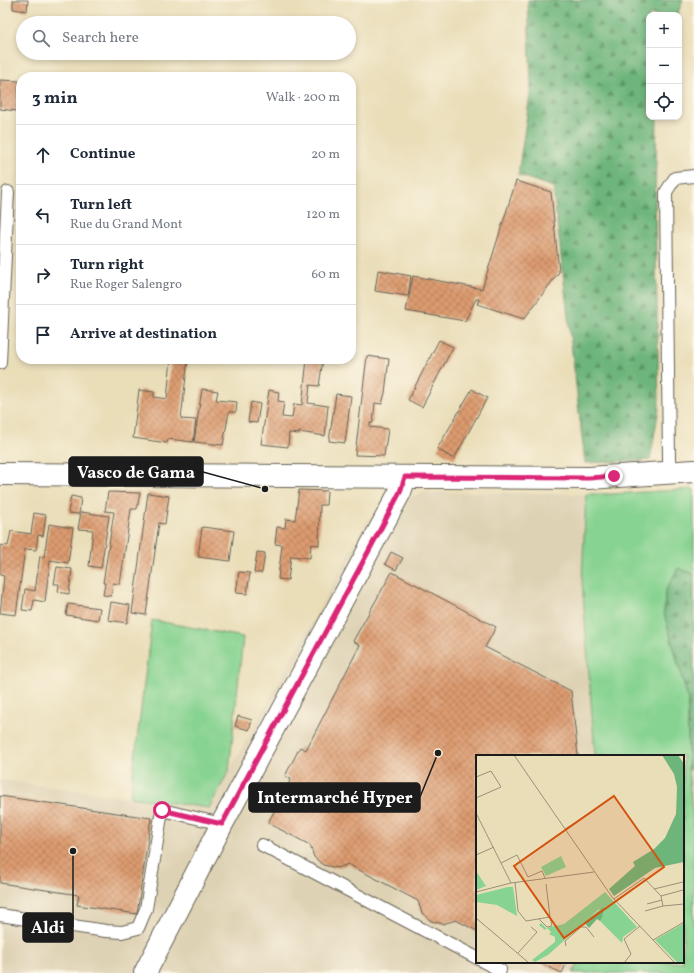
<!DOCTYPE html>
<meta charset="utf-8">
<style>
body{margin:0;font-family:Vollkorn,serif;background:#f6f6f7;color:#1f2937}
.controls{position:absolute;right:12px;top:12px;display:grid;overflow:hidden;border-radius:8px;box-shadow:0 2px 6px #0003}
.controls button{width:36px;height:36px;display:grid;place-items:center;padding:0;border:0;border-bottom:1px solid #e0e1e3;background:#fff;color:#1f2937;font:20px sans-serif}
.stop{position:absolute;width:12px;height:12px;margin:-9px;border:3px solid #db2777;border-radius:50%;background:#fff}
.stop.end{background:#db2777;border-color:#fff;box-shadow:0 1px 4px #0008}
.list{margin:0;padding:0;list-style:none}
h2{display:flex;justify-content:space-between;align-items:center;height:52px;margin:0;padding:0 16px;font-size:17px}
h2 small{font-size:13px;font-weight:400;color:#747a83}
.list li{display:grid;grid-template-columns:26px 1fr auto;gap:12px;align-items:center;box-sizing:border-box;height:60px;padding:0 16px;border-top:1px solid #e0e1e3}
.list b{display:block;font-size:15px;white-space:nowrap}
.list p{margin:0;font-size:13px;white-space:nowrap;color:#747a83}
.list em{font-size:13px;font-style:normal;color:#747a83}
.icon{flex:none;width:22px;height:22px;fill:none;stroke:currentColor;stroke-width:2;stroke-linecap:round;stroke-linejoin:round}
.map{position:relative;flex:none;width:694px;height:973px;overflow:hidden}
.search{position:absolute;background:#fff;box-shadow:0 2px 6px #0003;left:16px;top:16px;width:340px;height:44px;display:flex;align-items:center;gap:10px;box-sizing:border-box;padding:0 14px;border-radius:22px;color:#747a83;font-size:15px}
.panel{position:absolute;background:#fff;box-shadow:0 2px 6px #0003;left:16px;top:72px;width:340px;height:292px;border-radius:16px}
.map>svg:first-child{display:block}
.built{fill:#ded2b4}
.grass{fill:#87d391;stroke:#527856}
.forest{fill:url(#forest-firs);stroke:#44684c}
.building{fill:url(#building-cross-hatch)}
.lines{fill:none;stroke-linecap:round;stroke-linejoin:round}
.lane-casing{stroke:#646053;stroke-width:14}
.street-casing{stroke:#646053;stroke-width:24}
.lane{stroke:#fff;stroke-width:12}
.street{stroke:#fff;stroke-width:22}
.route{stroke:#db2777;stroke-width:5}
.inset-road{fill:none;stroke:#98907a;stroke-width:1}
.view{fill:#d4530e;fill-opacity:0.15;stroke:#d4530e;stroke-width:2}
.inset-edge{fill:none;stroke:#1c1c1c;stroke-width:2}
.leader{fill:none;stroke:#1c1c1c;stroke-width:1.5}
.callout-dot{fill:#1c1c1c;stroke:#fcf5e5;stroke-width:1.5}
.callout{fill:#1c1c1c;stroke:#1c1c1c;stroke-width:1.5}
.callout-label{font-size:17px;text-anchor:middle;font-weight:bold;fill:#fff}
</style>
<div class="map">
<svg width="694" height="973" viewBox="0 0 694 973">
<defs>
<pattern id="forest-firs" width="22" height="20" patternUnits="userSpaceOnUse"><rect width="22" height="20" fill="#6db57b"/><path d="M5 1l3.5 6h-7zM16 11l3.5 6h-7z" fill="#599264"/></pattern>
<pattern id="building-cross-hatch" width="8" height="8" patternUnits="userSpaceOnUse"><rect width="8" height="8" fill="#dd9b70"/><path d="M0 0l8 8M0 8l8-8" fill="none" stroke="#b27e5b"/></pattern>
</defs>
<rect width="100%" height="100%" fill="#fcf5e5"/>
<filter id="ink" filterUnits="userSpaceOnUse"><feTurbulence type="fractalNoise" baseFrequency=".025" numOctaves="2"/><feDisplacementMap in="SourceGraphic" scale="8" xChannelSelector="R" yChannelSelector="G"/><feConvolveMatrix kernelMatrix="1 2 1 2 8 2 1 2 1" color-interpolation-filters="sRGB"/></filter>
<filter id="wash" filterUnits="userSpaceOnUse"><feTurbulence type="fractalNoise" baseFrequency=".012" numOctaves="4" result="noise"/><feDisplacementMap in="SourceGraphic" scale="16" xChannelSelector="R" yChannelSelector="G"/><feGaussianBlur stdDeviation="0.9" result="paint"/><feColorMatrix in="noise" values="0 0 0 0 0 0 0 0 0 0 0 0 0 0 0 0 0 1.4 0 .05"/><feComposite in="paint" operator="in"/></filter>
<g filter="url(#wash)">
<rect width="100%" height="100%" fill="#eadeb9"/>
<path class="built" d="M422,492L586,494L582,580L595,756H477V962H614L616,973H0V780L209,808L369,518Z
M694,769V834L688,770Z"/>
<path class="grass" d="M694,489V574L678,569L665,592L664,613L688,699V770L694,834V973H573L579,962H683V756H595L582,580L586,494H612Z
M152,620L243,637L229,771L209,808L130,797Z"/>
<path class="forest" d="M528,0H683L677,15H649V117H657L655,204L659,408L650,460L585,463L553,187L518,175L531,88Z
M678,568L694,574V769L688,770V699L664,613L665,592Z"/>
<g id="blocks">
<path class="building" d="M13,0H28L27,11L13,9Z
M0,80L19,81L17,111L0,109Z
M516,181L551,192L559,272L524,319L477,304L479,299H476L465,321L406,311L413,276L482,289Z
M378,270L411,276L408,296L375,291Z
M439,340L453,347L422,407L408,400Z
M367,356L389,359L385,393L382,404L375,403L373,423H370V427L388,429L384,456L355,455Z
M171,359H188L181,419L196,420L193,442L168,439L167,443L133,438L139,390L154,392V397L167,399Z
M307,359H323L319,386L310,385L308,403L328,406L325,436L299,432V434L289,433L288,447L261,444L269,390L279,392L278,401L284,402L282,417L292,418L294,404L302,405Z
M202,389L218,391L216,400L237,402L236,412H229L223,445L194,442Z
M472,389L487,398L454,459L437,449Z
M336,394L351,396L345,443L329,441Z
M251,402L260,404L257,423L248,422Z
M299,490L327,491L326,505H320L319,545L311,544L310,558L291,556L288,580L278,579L282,545L275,544L277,527L285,528L286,519L295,520Z
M108,492L140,493L137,509H131L120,584L113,583L111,596L103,595L105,583H103L114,512L105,511Z
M148,493L169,496L165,524L159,523L146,615L132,613Z
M71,496L81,498L79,514L68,513Z
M81,512L109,516L101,568L89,566L93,530L78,529Z
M34,513L46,515L43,536L38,535L36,550L25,549L16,615L0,613L4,576L0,575V545L8,546L11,531L31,534Z
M49,524L73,528L68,563L50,560L45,602L34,600L32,611L22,610L25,589L35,591L40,556L44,557Z
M202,527L234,531L230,561L198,557Z
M257,552L265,553L262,573H254Z
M391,552L403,558L396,570L385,564Z
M57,567L72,569L69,594L58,592L59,584H54Z
M239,572L250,573L247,594L236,593Z
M392,572L496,627L485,647L571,691L578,756H477V931L456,920L443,924L431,921L422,913L418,901L348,864L338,868L323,865L314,857L310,845L268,823L291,779L285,776L300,747L306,750L360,645L353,641Z
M111,602L130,605L127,623L108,620Z
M68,604L100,608L98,620L66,615Z
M238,716L252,720L249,730L235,726Z
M0,796L151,818L137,914L77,905L79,895L0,883Z
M537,962H567L562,973Z"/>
</g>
</g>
<g filter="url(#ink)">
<use href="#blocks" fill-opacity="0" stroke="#646053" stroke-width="1"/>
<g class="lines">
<defs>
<path id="lane" d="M0,363L8,192
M672,474L669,459L666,192L675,178L694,176
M262,845L477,958
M0,915L106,931L122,932L138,928L146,909L162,810L222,824
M484,962L500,970L499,973"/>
<path id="street" d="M0,474L589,478L694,471
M145,973L222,824L400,492L405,477"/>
</defs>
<use href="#lane" class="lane-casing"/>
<use href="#street" class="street-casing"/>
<use href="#lane" class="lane"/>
<use href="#street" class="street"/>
</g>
</g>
<g class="lines" filter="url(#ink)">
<path class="route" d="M162,810L222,824L380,530L400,492L405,477L589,478L614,476"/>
</g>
<g transform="translate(476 755)">
<rect width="208" height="208" fill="#eadeb9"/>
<path d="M85,101L90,112L70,121L65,112ZM0,116L10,131L0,135ZM32,132H37L41,161L21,150L0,147V140ZM129,137L161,172L147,182L146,188L124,166L126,163L123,154L72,200L59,207L56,205L79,187V182L73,179L75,177L71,173L69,175L63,170L65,168L70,173L88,169Z" fill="#87d391"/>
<path d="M186,0H202L208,9V107L179,113L138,141L133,134L159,111L157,107L178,94L189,83L200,59L201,32L198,19ZM128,152L126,163L124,166L121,164L113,173L108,167Z" fill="#6db57b"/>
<path d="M208,168V208H202L179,185Z" fill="#87d391"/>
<path class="inset-road" d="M38,0L136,142L199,208M0,22L15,16L25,32L0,43M0,58L35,128M89,74L119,55M0,100L18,92M25,108L41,100L52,122L66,116L69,123M39,127L42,156L50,166L74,162L70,129M178,134L207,127M0,137L35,128L118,117M185,141L207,135M138,144L168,123L185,141L187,151M171,149L186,145M169,156L187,151L208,149M0,163L53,208M63,164L71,172L76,171L74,162M177,185L208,167M90,191L89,186L105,172H110L118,182M42,198L61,177L55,172M148,208L155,199L148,184L164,171"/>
<path class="view" d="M138,41L188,112L88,183L38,111Z"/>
<rect width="208" height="208" class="inset-edge"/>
</g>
<path class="leader" d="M265 489L203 472M438 753L420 797M73 851L73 927"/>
<g class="callout-dot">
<circle cx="265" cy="489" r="4"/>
<circle cx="438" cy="753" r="4"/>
<circle cx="73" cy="851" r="4"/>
</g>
<g class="callout">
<rect x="69" y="457" width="134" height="29" rx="4"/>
<rect x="249" y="783" width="171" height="29" rx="4"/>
<rect x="23" y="913" width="50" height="29" rx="4"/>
</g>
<g class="callout-label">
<text x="136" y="478">Vasco de Gama</text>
<text x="335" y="803">Intermarché Hyper</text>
<text x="48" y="933">Aldi</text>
</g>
</svg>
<div class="controls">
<button>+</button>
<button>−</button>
<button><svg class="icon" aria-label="locate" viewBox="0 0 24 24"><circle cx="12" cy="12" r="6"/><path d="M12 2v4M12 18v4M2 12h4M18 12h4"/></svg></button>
</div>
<div class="stop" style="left:162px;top:810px"></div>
<div class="stop end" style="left:614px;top:476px"></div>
<div class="search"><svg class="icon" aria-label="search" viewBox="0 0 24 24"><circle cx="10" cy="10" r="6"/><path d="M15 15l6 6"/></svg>Search here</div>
<section class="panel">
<h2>3 min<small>Walk · 200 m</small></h2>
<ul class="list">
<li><svg class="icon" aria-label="ahead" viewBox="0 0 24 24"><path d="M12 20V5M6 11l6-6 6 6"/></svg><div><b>Continue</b></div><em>20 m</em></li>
<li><svg class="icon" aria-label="left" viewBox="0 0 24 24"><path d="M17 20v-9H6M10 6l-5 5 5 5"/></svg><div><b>Turn left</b><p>Rue du Grand Mont</p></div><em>120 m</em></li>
<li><svg class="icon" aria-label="right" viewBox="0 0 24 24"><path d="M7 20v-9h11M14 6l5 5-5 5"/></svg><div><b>Turn right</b><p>Rue Roger Salengro</p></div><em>60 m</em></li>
<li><svg class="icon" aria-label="arrive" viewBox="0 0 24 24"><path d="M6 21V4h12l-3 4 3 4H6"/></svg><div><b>Arrive at destination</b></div></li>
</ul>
</section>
</div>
